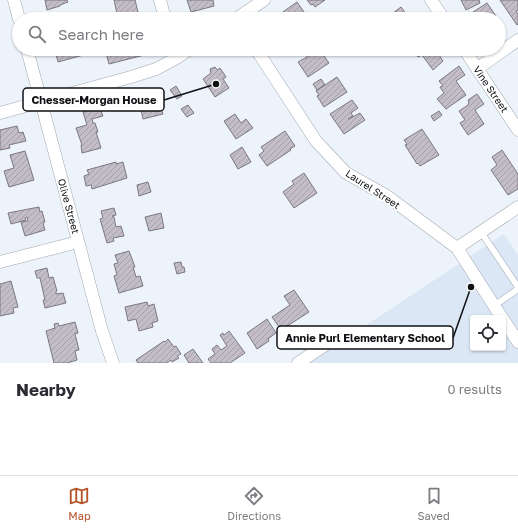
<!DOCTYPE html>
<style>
body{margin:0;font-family:"Golos Text",sans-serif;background:#f7f7f7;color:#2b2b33}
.controls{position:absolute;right:12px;bottom:12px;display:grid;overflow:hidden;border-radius:4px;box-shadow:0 1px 3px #0004}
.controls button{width:36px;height:36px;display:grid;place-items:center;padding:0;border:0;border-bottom:1px solid #e1e1e2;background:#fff;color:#2b2b33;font:20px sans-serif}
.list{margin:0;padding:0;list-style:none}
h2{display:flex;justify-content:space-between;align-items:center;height:52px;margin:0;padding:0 16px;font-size:17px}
h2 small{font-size:13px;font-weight:400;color:#7c7c81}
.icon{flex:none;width:22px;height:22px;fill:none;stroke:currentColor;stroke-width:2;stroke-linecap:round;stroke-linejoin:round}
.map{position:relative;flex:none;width:518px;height:363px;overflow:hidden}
.search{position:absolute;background:#fff;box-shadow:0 1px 3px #0004;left:12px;right:12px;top:12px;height:44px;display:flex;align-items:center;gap:10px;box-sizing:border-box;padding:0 14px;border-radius:22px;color:#7c7c81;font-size:15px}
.sheet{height:112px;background:#fff}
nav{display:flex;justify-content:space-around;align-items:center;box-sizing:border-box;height:56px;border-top:1px solid #e1e1e2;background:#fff;font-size:11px;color:#7c7c81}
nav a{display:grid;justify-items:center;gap:2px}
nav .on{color:#b75125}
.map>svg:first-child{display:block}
.built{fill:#dbe7f4;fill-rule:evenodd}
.building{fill:url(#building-hatch);stroke:#7c7780}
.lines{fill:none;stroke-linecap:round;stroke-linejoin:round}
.service-casing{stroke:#a2a9b1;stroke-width:7}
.minor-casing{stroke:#a2a9b1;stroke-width:13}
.service{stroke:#fff;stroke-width:6}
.minor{stroke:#fff;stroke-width:12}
.labels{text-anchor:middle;stroke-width:3.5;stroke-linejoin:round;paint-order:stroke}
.street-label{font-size:10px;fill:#0f1114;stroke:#fff}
.leader{fill:none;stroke:#0f1114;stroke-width:1.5}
.callout-dot{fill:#0f1114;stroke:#fff;stroke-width:1.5}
.callout{fill:#fff;stroke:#0f1114;stroke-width:1.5}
.callout-label{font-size:11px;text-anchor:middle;font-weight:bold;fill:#0f1114}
</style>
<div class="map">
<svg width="518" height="363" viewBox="0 0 518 363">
<defs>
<pattern id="building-hatch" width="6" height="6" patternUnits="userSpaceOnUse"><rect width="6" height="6" fill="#c2bdc6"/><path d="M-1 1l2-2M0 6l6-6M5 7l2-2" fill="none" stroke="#a6a1a9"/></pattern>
</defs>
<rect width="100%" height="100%" fill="#ecf3fb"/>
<path class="built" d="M504,234L518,255V363H309ZM473,318H503V348H473Z"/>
<path class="building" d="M45,0H67L68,2L60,5V6L47,10Z
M114,0H135L138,12L118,18Z
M187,0H213L214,6L191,12Z
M307,0H325L315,7L313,4L311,5Z
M461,0H479L480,3L466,10Z
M500,0H518V10L516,11L518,14V24L517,25Z
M297,2L309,19H273Z
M487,3L498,19H460L469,12L470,14Z
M401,7L410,19H392L389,16Z
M59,49H86L87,54L58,62L56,54L60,53Z
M105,49H151L152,53L109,64Z
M309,49H319L329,63L308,77L298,62L307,57L305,51Z
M415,49H435L443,61L433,70L422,55L418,57L413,50Z
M459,66L465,75L456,81L466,95L446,109L437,99L444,93L440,87L443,86L439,81Z
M215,67L217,70L220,68L226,77L223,79L229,88L215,97L203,79L211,73L210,69Z
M337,77L347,92L324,107L317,96L319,95L316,91Z
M321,79L325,85L317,90L313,84Z
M176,86L182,96L177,99L170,90Z
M477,94L484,104L475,110L484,124L468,135L460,123L465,120L459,111L468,105L469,102L468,100Z
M157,95L163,114L143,119L141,110L149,107L146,98Z
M352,100L358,108L351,113L353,116L348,119H349L360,113L365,120L344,134L330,114Z
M188,105L194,113L187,117L181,109Z
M99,106L103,116L92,119L93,123H95L98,132H96L101,148L82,153L81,145H82L76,128L87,125L83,112Z
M439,111L442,115L434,121L431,116Z
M235,114L241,123L246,119L253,128L236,139L224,121Z
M17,126L19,133L23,132L26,141L9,145L10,148L0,150V130Z
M422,129L439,155L420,166L418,163L417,164L405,145L407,144L404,140Z
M285,131L295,146L290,149L291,150L267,166L259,155L264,151L261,147Z
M242,147L251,162L238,169L230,155Z
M502,150L518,174V189L508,195L491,170L497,165L492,157Z
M25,151L34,180L9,187L4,171L14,168L10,155Z
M116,162V164L123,162L127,178L92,189L91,185L86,186L84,176L89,174L87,170Z
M304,173L317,193L294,208L283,192L294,184L292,181Z
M148,182L151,192L139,196L137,185Z
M39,207L40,212L42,211L45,222L43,223L45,230L25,236L21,222L28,221L27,217L25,218L26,220L11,224L8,213Z
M114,208L116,215L112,216L114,217L116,227L121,226L124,236L113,238L114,241L107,243L100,219L103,218L101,211Z
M161,213L164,228L149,231L145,217Z
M129,251L135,267H133L136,277L140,276L143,286L119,293L114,276L117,275L114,264L118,263L115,255Z
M181,262L182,267H184L185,272L177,274L174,263Z
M47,268L49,278L53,277L57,291H56V294L63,293L66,303L45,308L43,300H45L40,278H37L35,271Z
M11,281L18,307L13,308L14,313L0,316V284Z
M294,290L309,312L281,330L272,317L290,305L284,296Z
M147,302L148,306L154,304L158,321L152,323L153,327L139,331L136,319L128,321L125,307Z
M267,319L276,333L268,339L269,341L257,349L247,333Z
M75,322L78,333L75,334L79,350L75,351L77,360L67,363H54L46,331L55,328L54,324L58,323L59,326Z
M229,331L245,353L230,363H211L208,359L215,354L212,349L217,345L221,350L227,346L220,335L223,333L224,335Z
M168,339L174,347L176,346L181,354L177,356L179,358L172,362L171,360L167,363H138L136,360L164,341L165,342Z
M193,349L203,363H189L184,355Z"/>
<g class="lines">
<defs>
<path id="service" d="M481,232L518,287
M494,306L518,289"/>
<path id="minor" d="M14,0L19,19
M160,0L165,19
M431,0L444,19
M236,19L264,0
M27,49L102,331L113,363
M256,49L316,141L346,173L387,196L457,248L502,318
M464,49L518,130
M477,69L518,40
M0,113L131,77L156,69L175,59L190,49
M457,248L518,207
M0,262L78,242
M503,319L518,342
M298,363L334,339"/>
</defs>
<use href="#service" class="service-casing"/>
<use href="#minor" class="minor-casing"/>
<use href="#service" class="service"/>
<use href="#minor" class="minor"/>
</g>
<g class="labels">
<g class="street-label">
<text transform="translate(491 89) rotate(56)" y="4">Vine Street</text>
<text transform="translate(373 189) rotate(33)" y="4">Laurel Street</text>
<text transform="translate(69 206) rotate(75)" y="4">Olive Street</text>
</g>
</g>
<path class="leader" d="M216 84L164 100M471 287L453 338"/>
<g class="callout-dot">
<circle cx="216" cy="84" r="4"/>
<circle cx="471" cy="287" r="4"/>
</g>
<g class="callout">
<rect x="23" y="88" width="141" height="23" rx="4"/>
<rect x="277" y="326" width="176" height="23" rx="4"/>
</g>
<g class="callout-label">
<text x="94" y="104">Chesser-Morgan House</text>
<text x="365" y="342">Annie Purl Elementary School</text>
</g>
</svg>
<div class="controls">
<button><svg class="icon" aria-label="locate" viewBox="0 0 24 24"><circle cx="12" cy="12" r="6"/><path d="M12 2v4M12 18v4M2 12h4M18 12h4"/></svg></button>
</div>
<div class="search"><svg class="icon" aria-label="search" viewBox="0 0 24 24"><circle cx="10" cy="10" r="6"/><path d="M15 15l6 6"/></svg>Search here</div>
</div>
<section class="sheet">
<h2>Nearby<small>0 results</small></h2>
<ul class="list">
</ul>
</section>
<nav>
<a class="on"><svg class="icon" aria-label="map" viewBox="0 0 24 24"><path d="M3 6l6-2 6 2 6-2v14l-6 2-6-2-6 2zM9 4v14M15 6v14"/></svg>Map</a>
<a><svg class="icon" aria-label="directions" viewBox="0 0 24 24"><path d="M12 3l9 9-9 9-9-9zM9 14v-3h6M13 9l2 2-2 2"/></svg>Directions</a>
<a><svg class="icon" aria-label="saved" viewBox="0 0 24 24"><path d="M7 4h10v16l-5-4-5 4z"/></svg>Saved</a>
</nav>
